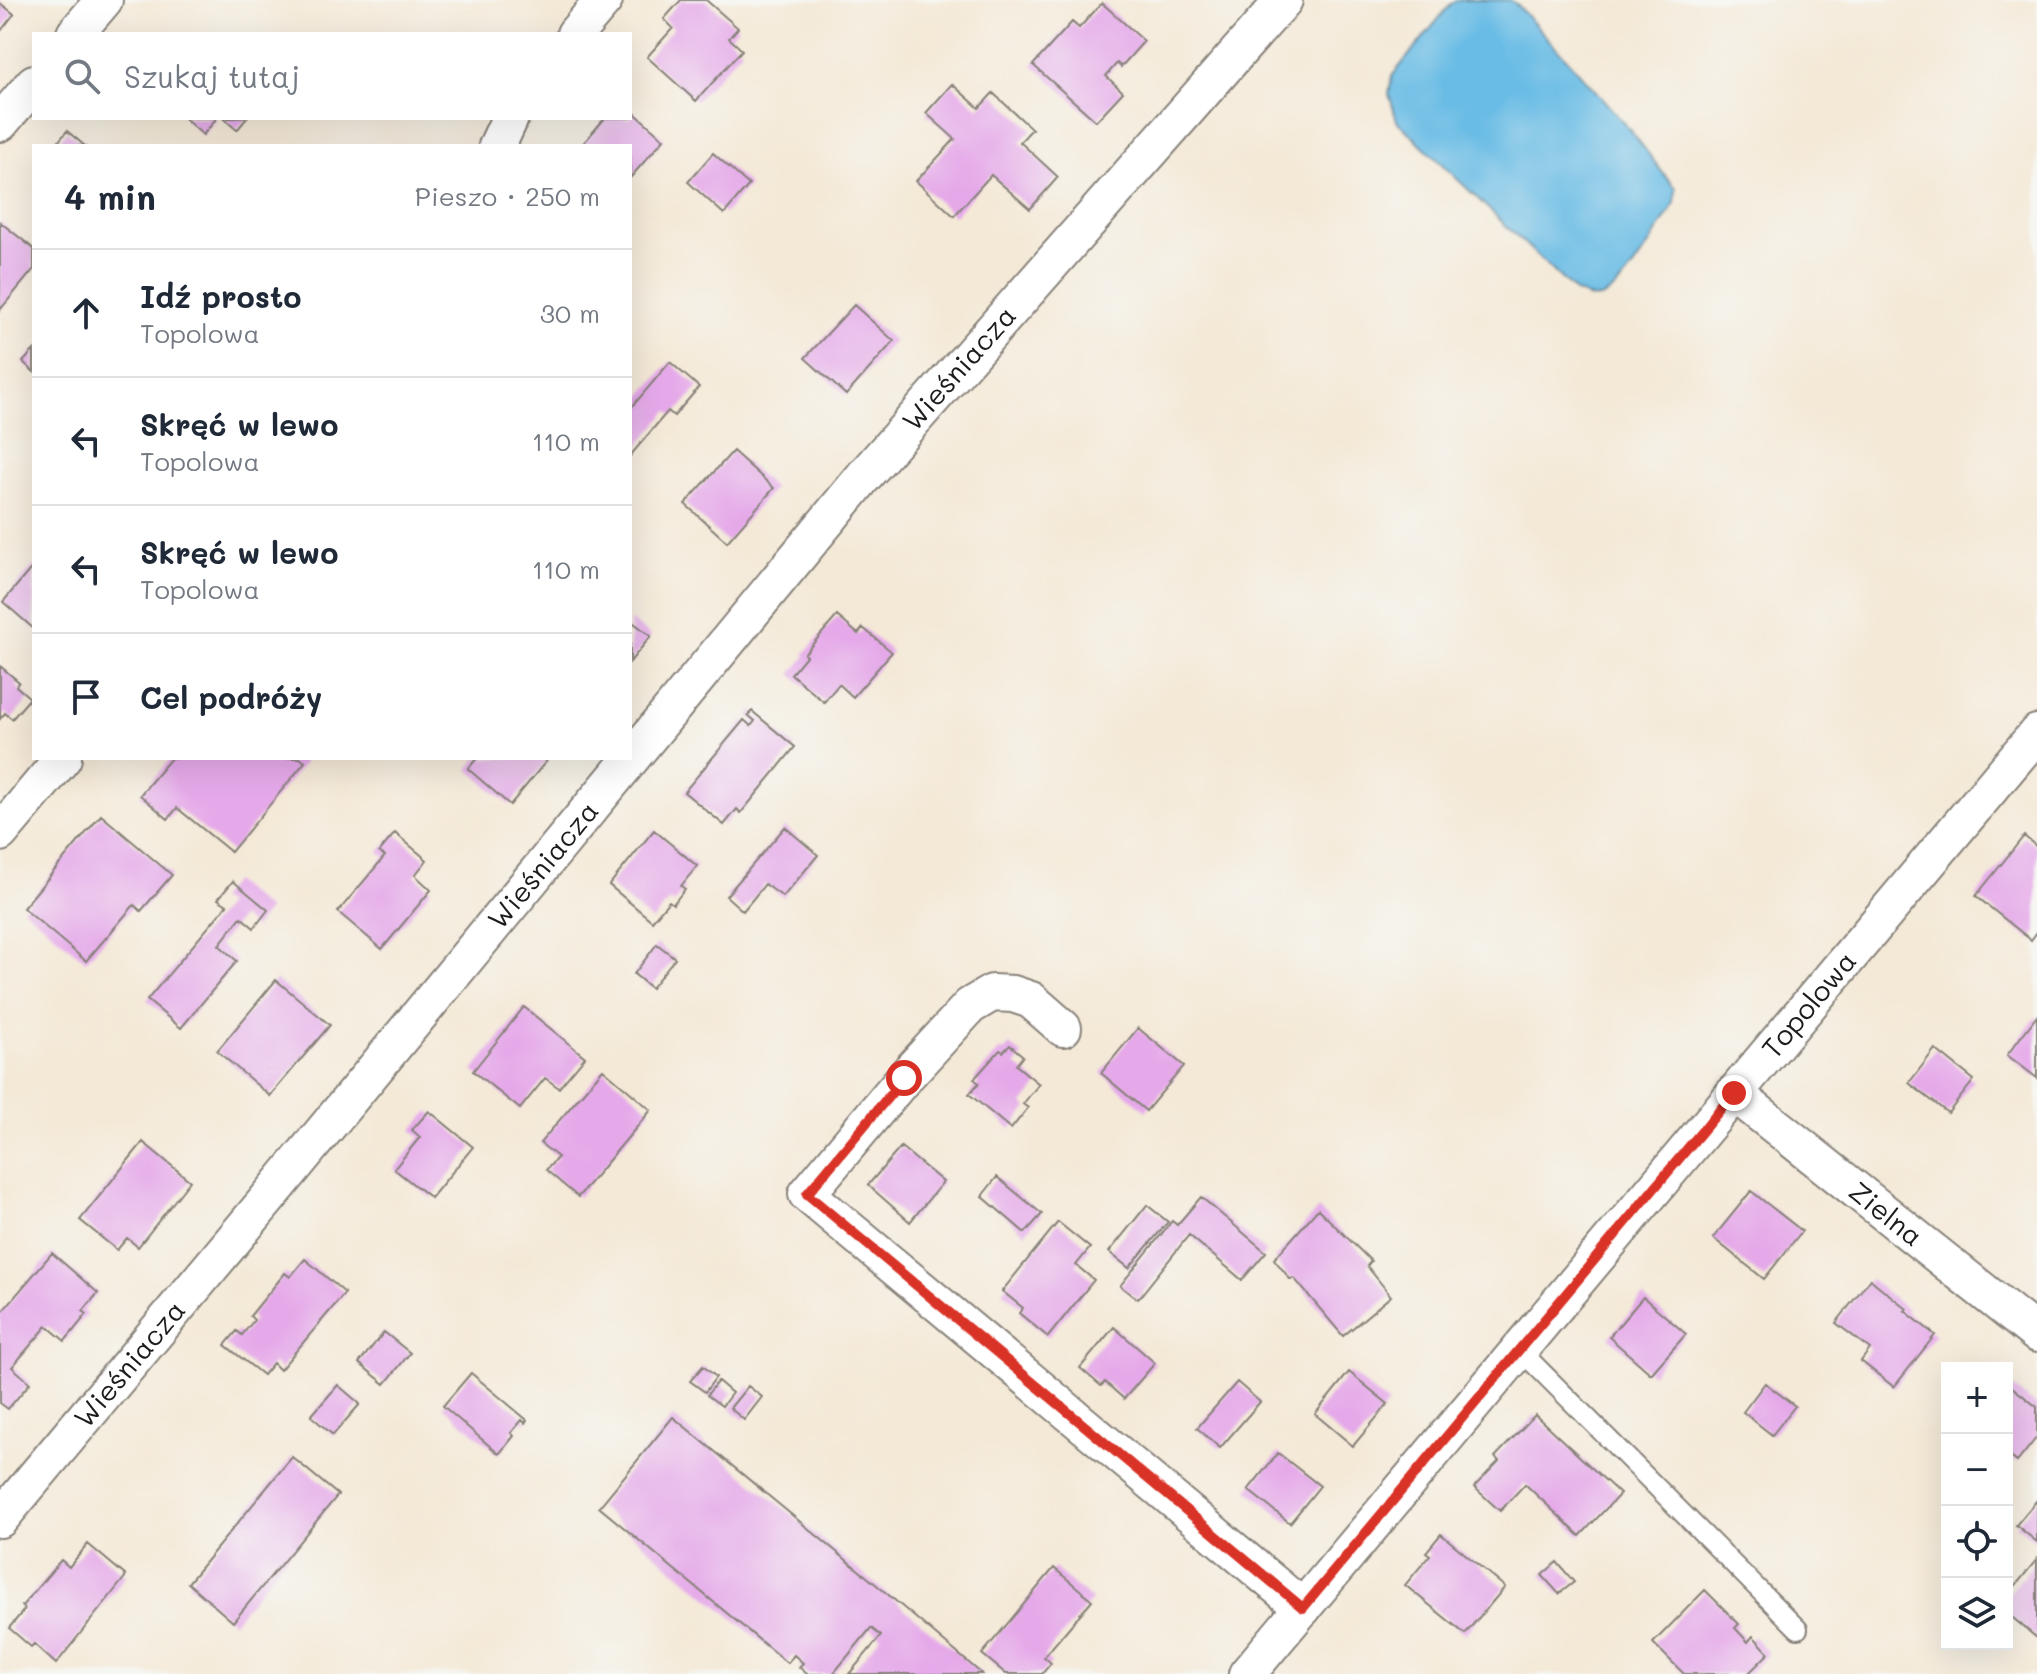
<!DOCTYPE html>
<html lang="pl">
<meta charset="utf-8">
<style>
body{margin:0;font-family:Mali,sans-serif;background:#f2f2f3;color:#1f2937}
.controls{position:absolute;right:24px;bottom:24px;display:grid;overflow:hidden;border-radius:0px;box-shadow:0 8px 32px #0002}
.controls button{width:72px;height:72px;display:grid;place-items:center;padding:0;border:0;border-bottom:2px solid #e0e1e3;background:#fff;color:#1f2937;font:40px sans-serif}
.stop{position:absolute;width:24px;height:24px;margin:-18px;border:6px solid #d93025;border-radius:50%;background:#fff}
.stop.end{background:#d93025;border-color:#fff;box-shadow:0 2px 8px #0008}
.list{margin:0;padding:0;list-style:none}
h2{display:flex;justify-content:space-between;align-items:center;height:104px;margin:0;padding:0 32px;font-size:34px}
h2 small{font-size:26px;font-weight:400;color:#747a83}
.list li{display:grid;grid-template-columns:52px 1fr auto;gap:24px;align-items:center;box-sizing:border-box;height:128px;padding:0 32px;border-top:2px solid #e0e1e3}
.list b{display:block;font-size:30px;white-space:nowrap}
.list p{margin:0;font-size:26px;white-space:nowrap;color:#747a83}
.list em{font-size:26px;font-style:normal;color:#747a83}
.icon{flex:none;width:44px;height:44px;fill:none;stroke:currentColor;stroke-width:2;stroke-linecap:round;stroke-linejoin:round}
.map{position:relative;flex:none;width:2037px;height:1674px;overflow:hidden}
.search{position:absolute;background:#fff;box-shadow:0 8px 32px #0002;left:32px;top:32px;width:600px;height:88px;display:flex;align-items:center;gap:20px;box-sizing:border-box;padding:0 28px;border-radius:0px;color:#747a83;font-size:30px}
.panel{position:absolute;background:#fff;box-shadow:0 8px 32px #0002;left:32px;top:144px;width:600px;height:616px;border-radius:0px}
.map>svg:first-child{display:block}
.water{fill:#69bce5;stroke:#426c80;stroke-width:2}
.building{fill:#e5a9e9}
.lines{fill:none;stroke-linecap:round;stroke-linejoin:round}
.lane-casing{stroke:#88827a;stroke-width:22}
.street-casing{stroke:#88827a;stroke-width:40}
.lane{stroke:#fff;stroke-width:18}
.street{stroke:#fff;stroke-width:36}
.route{stroke:#d93025;stroke-width:10}
.labels{text-anchor:middle;stroke-width:6;stroke-linejoin:round;paint-order:stroke}
.street-label{font-size:28px;fill:#1c1c1c;stroke:#f6f6f2}
</style>
<div class="map">
<svg width="2037" height="1674" viewBox="0 0 2037 1674">
<rect width="100%" height="100%" fill="#f6f6f2"/>
<filter id="ink" filterUnits="userSpaceOnUse"><feTurbulence type="fractalNoise" baseFrequency=".0125" numOctaves="2"/><feDisplacementMap in="SourceGraphic" scale="16" xChannelSelector="R" yChannelSelector="G"/><feConvolveMatrix kernelMatrix="1 2 1 2 8 2 1 2 1" color-interpolation-filters="sRGB"/></filter>
<filter id="wash" filterUnits="userSpaceOnUse"><feTurbulence type="fractalNoise" baseFrequency=".006" numOctaves="4" result="noise"/><feDisplacementMap in="SourceGraphic" scale="32" xChannelSelector="R" yChannelSelector="G"/><feGaussianBlur stdDeviation="1.8" result="paint"/><feColorMatrix in="noise" values="0 0 0 0 0 0 0 0 0 0 0 0 0 0 0 0 0 1.4 0 .05"/><feComposite in="paint" operator="in"/></filter>
<g filter="url(#wash)">
<rect width="100%" height="100%" fill="#f4e9d7"/>
<path class="water" d="M1456,0H1510L1516,4C1557,49 1599,92 1637,139C1651,156 1660,172 1676,188L1675,203C1661,224 1623,293 1600,298C1592,300 1583,295 1575,292L1397,121L1389,94L1392,76L1450,5Z"/>
<g id="blocks">
<path class="building" d="M681,0H706L738,28L729,38L742,50L696,101L647,57L673,28L664,19Z
M0,3L14,14L0,32Z
M1102,3L1144,41L1121,67L1117,63L1106,76L1123,92L1096,121L1033,65L1072,22L1079,28Z
M952,84L979,108L993,93L1032,129L1020,142L1058,177L1030,209L991,175L954,216L916,181L955,139L926,113Z
M630,109L664,139L630,178V146H581L605,118H630Z
M184,118H217L203,135Z
M223,118H247L237,130Z
M67,131L85,146H55Z
M713,153L749,185L724,214L688,182Z
M0,222L34,249V269L0,310Z
M854,305L894,341L846,395L805,358Z
M34,350V372L23,362Z
M670,362L699,387L674,416L668,411L630,456V409Z
M733,451L774,488L727,542L685,504Z
M34,565V629L3,602Z
M837,616L858,634L863,628L892,652L853,697L839,684L824,702L791,674L806,656L804,654Z
M630,620L651,636L630,662Z
M0,666L19,682L16,686L30,698L12,719L5,713L0,719Z
M752,711L795,747L741,813L737,809L724,825L684,792L744,720L751,726L755,721L748,715Z
M171,758H300L305,762L231,852L177,808L168,819L140,795Z
M477,758H549L510,805L468,769Z
M101,815L172,875L141,911L134,905L86,961L23,908Z
M785,827L818,855L783,897L765,884L743,911L726,896Z
M654,830L697,866L681,886L685,889L673,904L669,901L652,921L609,885Z
M395,833L427,860L415,875L431,890L382,949L338,912L385,856L379,852Z
M2024,836L2037,847V932L2031,940L1976,896Z
M233,881L268,910L254,928L241,917L219,945L237,961L181,1028L147,1000L227,905L218,899Z
M657,944L675,958L651,988L634,974Z
M276,980L330,1025L270,1096L217,1051Z
M524,1007L585,1057L559,1088L545,1078L520,1109L473,1071Z
M2037,1016V1078L2007,1055Z
M1138,1028L1184,1066L1146,1111L1101,1073Z
M1010,1045L1023,1056L1016,1065L1039,1084L1023,1104L1028,1108L1011,1129L969,1094L979,1083L974,1079L1000,1050L1003,1052Z
M1935,1049L1974,1080L1948,1113L1909,1083Z
M603,1069L651,1110L578,1197L546,1170L558,1157L540,1143Z
M429,1111L473,1147L431,1198L394,1169L420,1137L412,1130Z
M143,1142L190,1181L138,1247L127,1238L117,1250L80,1220Z
M901,1147L943,1182L910,1222L868,1185Z
M997,1177L1042,1214L1025,1233L982,1196Z
M1751,1191L1802,1231L1764,1279L1713,1238Z
M1201,1197L1266,1252L1242,1280L1189,1235L1138,1299L1120,1286L1172,1221L1177,1225Z
M1147,1205L1168,1222L1129,1268L1109,1252Z
M1318,1209L1371,1261L1367,1266L1391,1296L1343,1336L1294,1278L1290,1279L1274,1259Z
M1058,1222L1090,1248L1076,1265L1094,1280L1048,1337L1019,1313L1023,1308L1002,1291Z
M52,1253L98,1293L83,1311L87,1314L65,1341L47,1326L12,1367L30,1383L8,1409L0,1403V1314Z
M305,1259L345,1293L280,1370L273,1363L263,1375L225,1345L237,1331L242,1335L254,1320L250,1316L285,1273L290,1277Z
M1870,1279L1907,1309L1905,1311L1935,1335L1894,1387L1861,1361L1870,1349L1836,1323Z
M1643,1297L1686,1334L1651,1374L1609,1337Z
M1114,1327L1155,1363L1124,1399L1105,1382L1101,1386L1080,1368Z
M384,1332L410,1353L385,1384L359,1363Z
M703,1366L716,1377L705,1392L690,1381Z
M1349,1372L1388,1404L1353,1446L1315,1414Z
M471,1373L527,1420L525,1423L522,1420L511,1433L514,1436L499,1454L443,1406Z
M718,1381L732,1393L722,1406L707,1395Z
M1237,1382L1260,1402L1220,1448L1197,1428Z
M1765,1383L1795,1406L1772,1435L1743,1412Z
M338,1385L360,1404L333,1435L311,1416Z
M748,1386L762,1397L744,1420L730,1408Z
M2007,1387L2009,1389L2012,1387L2037,1407V1437L2017,1462L2007,1454Z
M1535,1415L1620,1494L1580,1536L1525,1484L1500,1511L1474,1487L1499,1461L1495,1457Z
M673,1417L872,1581L982,1674H849L881,1636L871,1628L833,1674H807L799,1667L803,1663L794,1655L787,1663L599,1507Z
M1278,1453L1320,1486L1290,1523L1248,1490Z
M292,1457L338,1495L233,1622L188,1583Z
M2037,1500V1542L2016,1525Z
M1441,1534L1505,1587L1465,1634L1405,1585L1430,1555L1426,1552Z
M88,1544L126,1576L56,1664L34,1644L31,1647L9,1628L25,1609L22,1606L61,1560L69,1567Z
M2037,1559V1638L2007,1613V1596Z
M1557,1562L1574,1582L1559,1594L1542,1575Z
M1054,1568L1092,1600L1044,1657L1051,1663L1042,1674H1006L982,1654Z
M1705,1590L1739,1624L1735,1628L1748,1642L1753,1636L1769,1653L1748,1674H1684L1653,1643Z"/>
</g>
</g>
<g filter="url(#ink)">
<use href="#blocks" fill-opacity="0" stroke="#88827a" stroke-width="2"/>
<g class="lines">
<defs>
<path id="lane" d="M1519,1349L1798,1629"/>
<g id="street">
<path d="M75,34L104,0"/>
<path d="M575,34L604,0"/>
<path d="M0,123L34,83"/>
<path d="M497,146L510,118"/>
<path d="M0,833L63,758"/>
<path d="M1063,1028L1031,1000L1013,994L992,993L970,1006L904,1078L807,1194L1303,1608"/>
<path id="s1" d="M1734,1093L2037,1334"/>
<path id="s2" d="M0,1519L270,1196L864,476L1284,0"/>
<path id="s3" d="M1247,1674L2037,733"/>
</g>
</defs>
<use href="#lane" class="lane-casing"/>
<use href="#street" class="street-casing"/>
<use href="#lane" class="lane"/>
<use href="#street" class="street"/>
</g>
</g>
<g class="lines" filter="url(#ink)">
<path class="route" d="M904,1078L807,1194L1303,1608L1734,1093"/>
</g>
<g class="labels">
<g class="street-label">
<text dy="10" stroke="none"><textPath href="#s2" startOffset="1498">Wieśniacza</textPath></text>
<text dy="10" stroke="none"><textPath href="#s2" startOffset="850">Wieśniacza</textPath></text>
<text dy="10" stroke="none"><textPath href="#s3" startOffset="874">Topolowa</textPath></text>
<text dy="10" stroke="none"><textPath href="#s1" startOffset="194">Zielna</textPath></text>
<text dy="10" stroke="none"><textPath href="#s2" startOffset="202">Wieśniacza</textPath></text>
</g>
</g>
</svg>
<div class="controls">
<button>+</button>
<button>−</button>
<button><svg class="icon" aria-label="locate" viewBox="0 0 24 24"><circle cx="12" cy="12" r="6"/><path d="M12 2v4M12 18v4M2 12h4M18 12h4"/></svg></button>
<button><svg class="icon" aria-label="layers" viewBox="0 0 24 24"><path d="M12 4l9 5-9 5-9-5zM3 14l9 5 9-5"/></svg></button>
</div>
<div class="stop" style="left:904px;top:1078px"></div>
<div class="stop end" style="left:1734px;top:1093px"></div>
<div class="search"><svg class="icon" aria-label="search" viewBox="0 0 24 24"><circle cx="10" cy="10" r="6"/><path d="M15 15l6 6"/></svg>Szukaj tutaj</div>
<section class="panel">
<h2>4 min<small>Pieszo · 250 m</small></h2>
<ul class="list">
<li><svg class="icon" aria-label="ahead" viewBox="0 0 24 24"><path d="M12 20V5M6 11l6-6 6 6"/></svg><div><b>Idź prosto</b><p>Topolowa</p></div><em>30 m</em></li>
<li><svg class="icon" aria-label="left" viewBox="0 0 24 24"><path d="M17 20v-9H6M10 6l-5 5 5 5"/></svg><div><b>Skręć w lewo</b><p>Topolowa</p></div><em>110 m</em></li>
<li><svg class="icon" aria-label="left" viewBox="0 0 24 24"><path d="M17 20v-9H6M10 6l-5 5 5 5"/></svg><div><b>Skręć w lewo</b><p>Topolowa</p></div><em>110 m</em></li>
<li><svg class="icon" aria-label="arrive" viewBox="0 0 24 24"><path d="M6 21V4h12l-3 4 3 4H6"/></svg><div><b>Cel podróży</b></div></li>
</ul>
</section>
</div>
